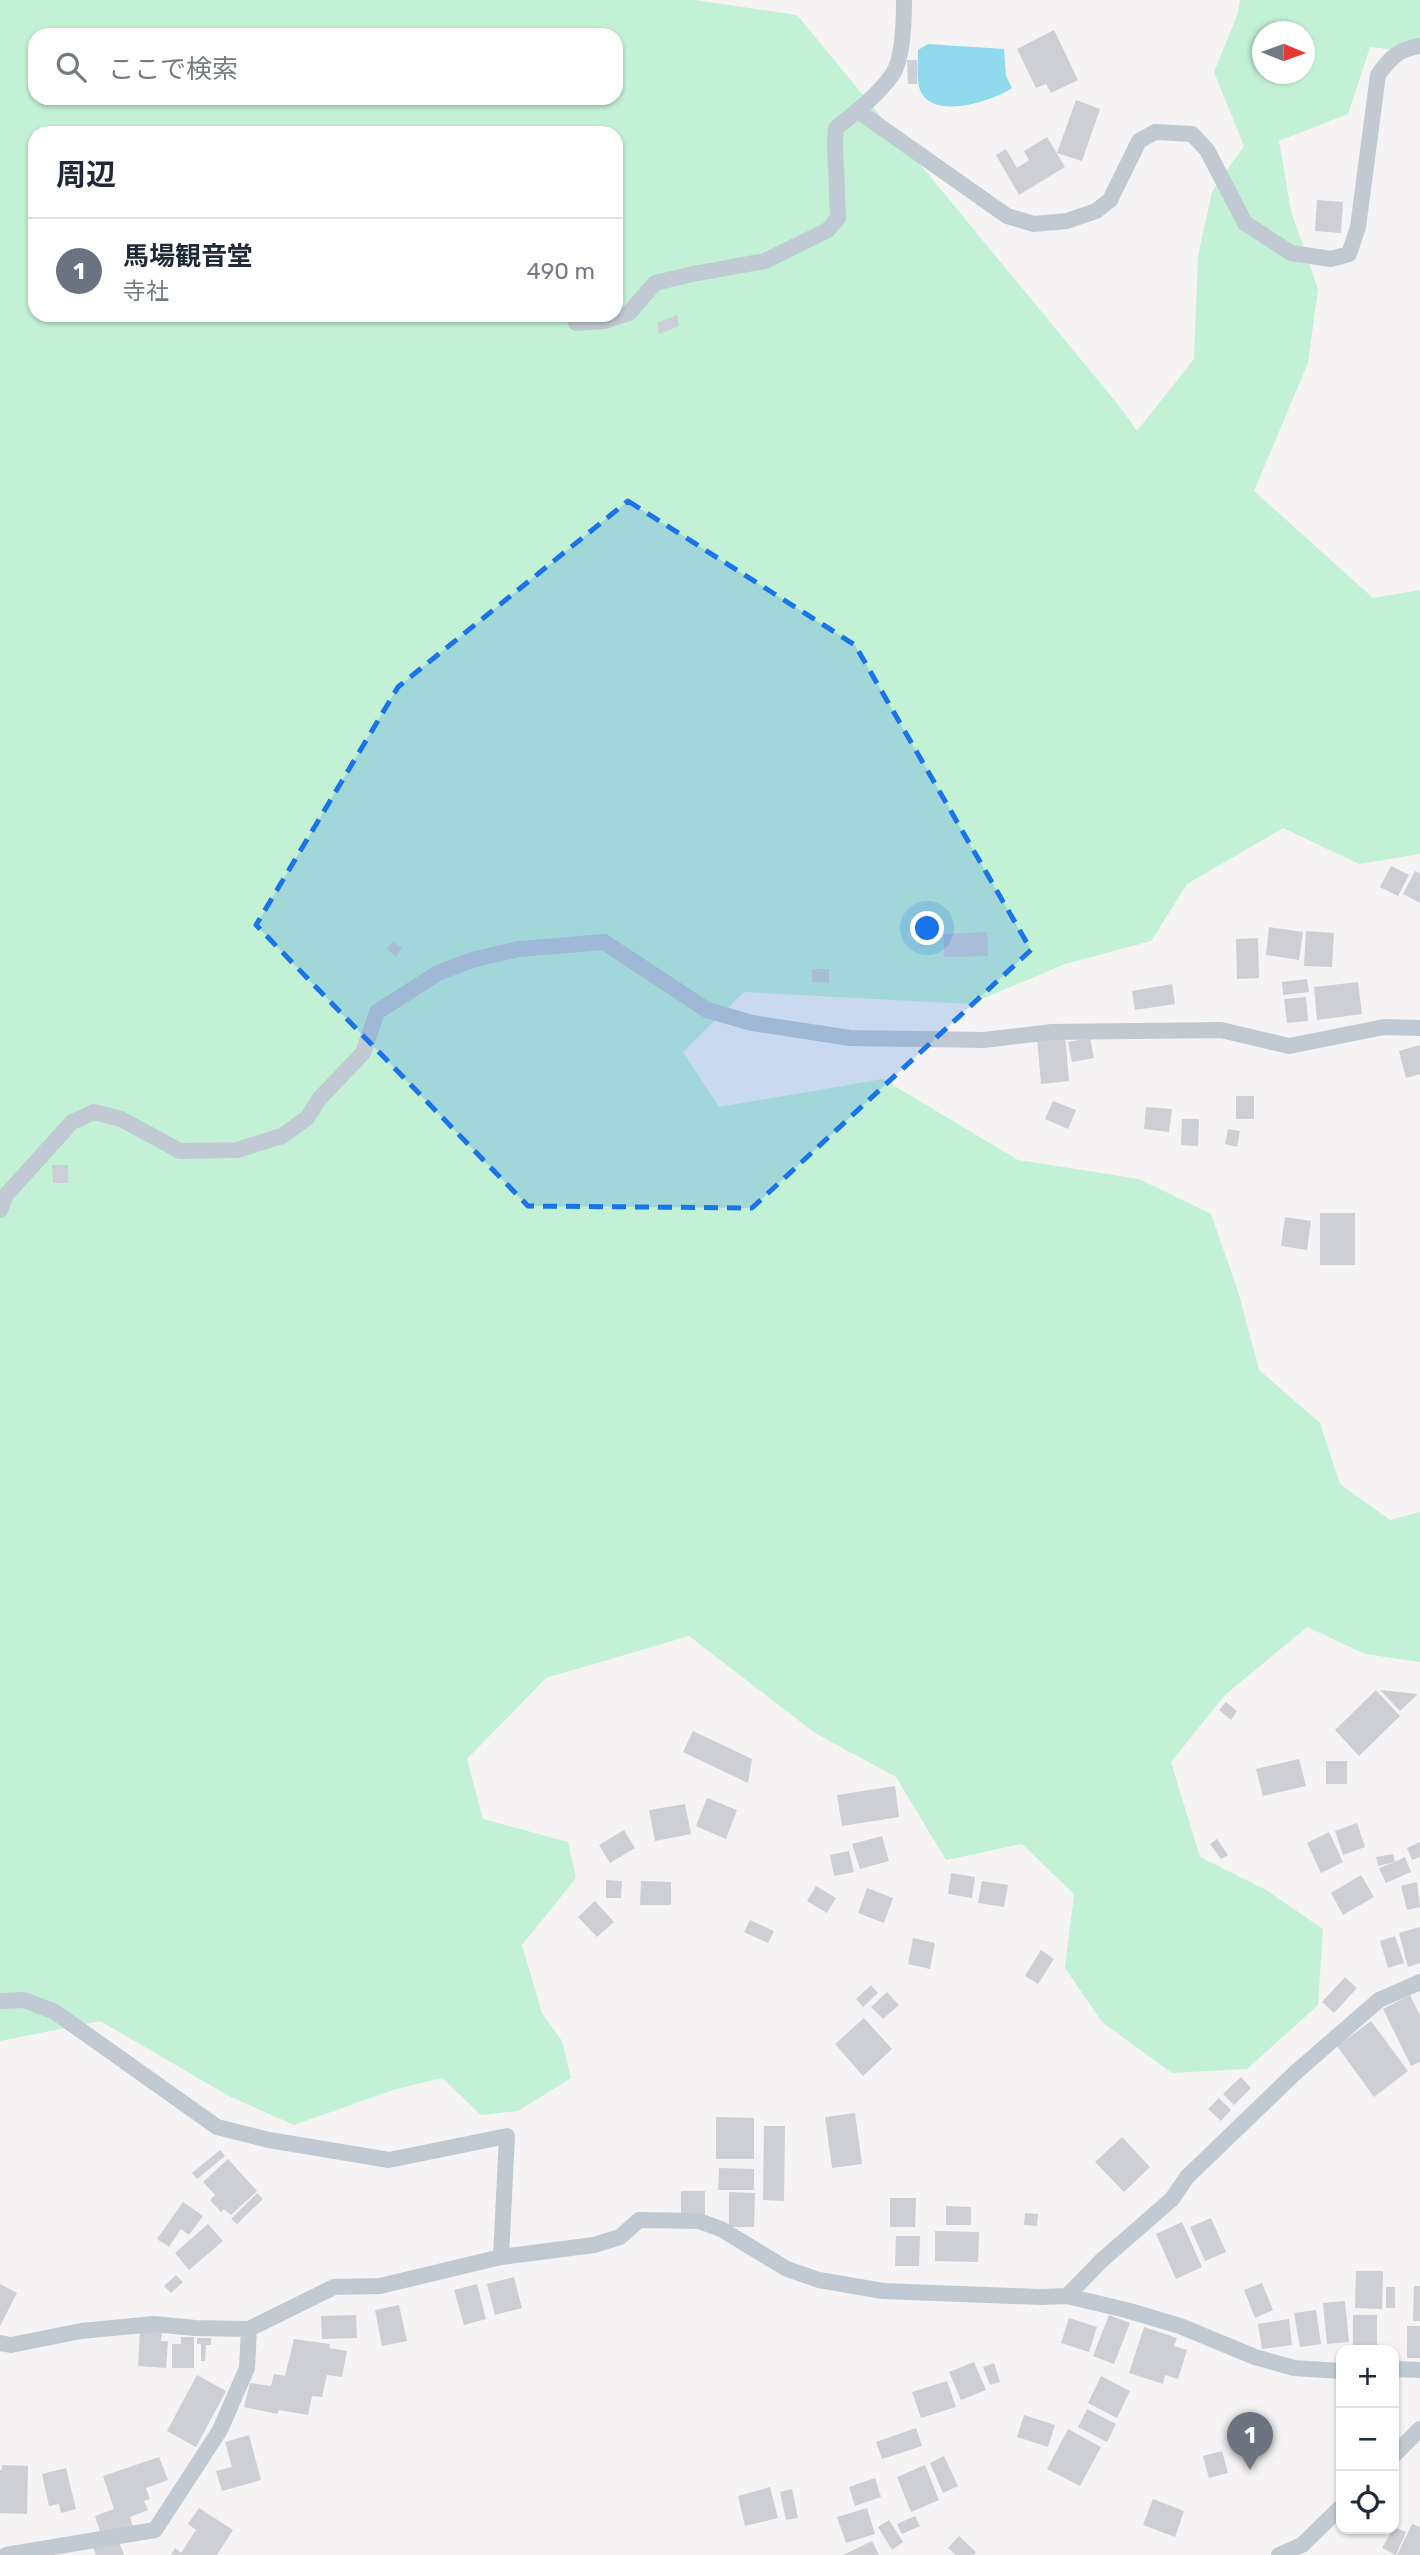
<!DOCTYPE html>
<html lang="ja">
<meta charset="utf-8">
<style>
body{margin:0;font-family:Rubik,"Noto Sans JP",sans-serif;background:#f2f2f3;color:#1f2937}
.controls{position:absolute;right:21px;bottom:21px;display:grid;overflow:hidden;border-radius:14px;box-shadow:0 2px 5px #0004}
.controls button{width:63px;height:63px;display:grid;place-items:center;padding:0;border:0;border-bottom:2px solid #e0e1e3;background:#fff;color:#1f2937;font:35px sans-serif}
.compass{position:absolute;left:1252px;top:21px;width:63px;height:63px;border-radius:50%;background:#fff;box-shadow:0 2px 5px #0004;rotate:91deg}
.you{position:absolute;left:928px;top:929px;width:24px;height:24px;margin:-18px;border:5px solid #fff;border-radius:50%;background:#1a73e8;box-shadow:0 0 0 10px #1a73e833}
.badge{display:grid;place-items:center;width:46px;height:46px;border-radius:50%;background:#db2777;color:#fff;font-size:23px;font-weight:700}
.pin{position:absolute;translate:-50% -58px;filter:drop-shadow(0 2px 4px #0008)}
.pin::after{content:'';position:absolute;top:37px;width:24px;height:21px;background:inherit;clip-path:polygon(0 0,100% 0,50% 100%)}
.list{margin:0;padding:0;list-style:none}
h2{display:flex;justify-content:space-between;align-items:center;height:91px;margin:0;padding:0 28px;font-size:30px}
h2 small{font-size:23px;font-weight:400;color:#747a83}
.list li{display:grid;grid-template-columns:46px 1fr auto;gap:21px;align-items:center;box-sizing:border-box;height:105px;padding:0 28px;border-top:2px solid #e0e1e3}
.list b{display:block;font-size:26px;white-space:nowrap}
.list p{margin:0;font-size:23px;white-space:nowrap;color:#747a83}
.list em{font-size:23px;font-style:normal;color:#747a83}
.icon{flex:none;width:38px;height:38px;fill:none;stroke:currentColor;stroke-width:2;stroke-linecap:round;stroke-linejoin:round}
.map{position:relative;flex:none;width:1420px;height:2555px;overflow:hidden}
.search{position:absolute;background:#fff;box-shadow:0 2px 5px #0004;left:28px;top:28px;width:595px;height:77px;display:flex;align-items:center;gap:18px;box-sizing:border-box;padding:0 24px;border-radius:21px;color:#747a83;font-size:26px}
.panel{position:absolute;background:#fff;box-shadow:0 2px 5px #0004;left:28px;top:126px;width:595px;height:196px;border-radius:21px}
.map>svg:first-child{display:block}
.green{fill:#c3f1d5;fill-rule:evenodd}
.water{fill:#90daee}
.building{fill:#cdcfd5}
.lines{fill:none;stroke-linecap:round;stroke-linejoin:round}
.street{stroke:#c1cad2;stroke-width:16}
.marked{fill:#1a73e8;fill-opacity:0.2;stroke:#1a73e8;stroke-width:5;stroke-dasharray:14 9;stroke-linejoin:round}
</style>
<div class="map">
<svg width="1420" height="2555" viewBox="0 0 1420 2555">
<rect width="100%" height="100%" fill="#f5f3f3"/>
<path class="green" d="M0,0H695L797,15L1120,407L1137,431L1194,359L1198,256L1212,192L1244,146L1214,72L1237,16L1240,0H1420V52L1370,47L1348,114L1279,141L1291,211L1318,289L1308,363L1254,491L1373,598L1420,590V854L1359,864L1283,828L1187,884L1151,941L1065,964L970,1004L744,992L683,1052L719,1107L883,1079L1018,1160L1139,1179L1211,1214L1238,1291L1259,1370L1320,1423L1340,1484L1390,1520L1420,1512V1662L1365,1654L1307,1627L1225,1695L1171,1762L1200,1857L1266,1890L1323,1929L1318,2005L1247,2069L1172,2073L1102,2022L1065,1968L1074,1894L1022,1844L946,1860L896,1777L815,1733L689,1636L546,1678L467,1759L483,1819L568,1842L576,1878L522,1945L542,2013L562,2041L571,2078L518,2111L481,2115L442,2078L393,2090L294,2125L229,2096L100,2021L0,2041ZM1262,32H1304V74H1262ZM35,35H616V98H35ZM35,133H616V315H35Z"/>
<path class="water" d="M928,44L1004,49L1006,76L1012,88C993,101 932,121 920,90C916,79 918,62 918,50Z"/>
<path class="building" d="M1054,30L1078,80L1051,93L1046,84L1036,88L1017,49Z
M907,60H917V84H908Z
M1076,100L1100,109L1082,161L1057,153Z
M1047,137L1065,167L1019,195L996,155L1006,149L1017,168L1029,160L1024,151Z
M1317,200L1343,202L1341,233L1315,231Z
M677,315L679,326L659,334L657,323Z
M1391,866L1409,875L1398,896L1380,887Z
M1415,871L1420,874V903L1403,894Z
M1269,927L1303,932L1299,960L1266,955Z
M1306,931L1334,933L1332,967L1304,966Z
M987,932L988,956L944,957V934Z
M1258,938L1259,978L1237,979L1236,939Z
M393,941L402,948L396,957L387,949Z
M812,969H829V983L812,982Z
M1307,979L1309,992L1283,995L1282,982Z
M1358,982L1362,1014L1317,1020L1314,987Z
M1172,984L1175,1004L1135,1010L1132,991Z
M1306,997L1308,1021L1287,1023L1284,999Z
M1065,1036L1069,1081L1041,1084L1037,1038Z
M1090,1038L1094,1058L1072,1062L1068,1042Z
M1420,1045V1074L1406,1078L1399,1051Z
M1236,1096H1254V1119H1236Z
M1053,1101L1076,1110L1068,1129L1045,1119Z
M1146,1107L1172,1109L1169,1132L1144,1129Z
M1182,1119H1199L1198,1146L1181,1145Z
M1228,1129L1240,1131L1237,1147L1225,1144Z
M52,1165H68V1183H53Z
M1320,1213H1355V1265H1320Z
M1285,1217L1311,1221L1307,1250L1281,1246Z
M1376,1690L1400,1716L1359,1756L1335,1730Z
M1380,1690L1418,1694L1400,1711Z
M1226,1702L1237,1711L1231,1720L1219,1710Z
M693,1731L752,1759L748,1783L683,1752Z
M1299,1759L1306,1786L1263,1796L1256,1769Z
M1326,1761H1347V1784H1326Z
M895,1786L899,1817L842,1826L837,1795Z
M707,1798L737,1810L726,1839L696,1826Z
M685,1804L691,1834L655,1841L649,1810Z
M1357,1823L1365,1847L1343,1855L1335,1831Z
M624,1830L635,1848L610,1863L599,1845Z
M1329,1832L1343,1862L1321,1873L1307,1843Z
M882,1836L889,1861L860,1869L852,1844Z
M1217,1839L1228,1855L1221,1859L1210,1844Z
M1420,1842V1857L1412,1860L1407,1848Z
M849,1851L854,1872L834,1876L830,1855Z
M1393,1854L1395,1862L1405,1857L1411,1872L1386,1883L1379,1868L1395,1862L1378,1866L1376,1857Z
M951,1873L975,1877L972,1898L948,1894Z
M1361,1875L1374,1897L1343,1915L1331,1893Z
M606,1880L622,1881L621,1898H606Z
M641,1881L671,1882V1905H640Z
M982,1881L1008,1885L1004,1907L978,1903Z
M1417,1882L1420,1907L1407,1910L1401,1886Z
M816,1886L836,1898L827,1913L807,1901Z
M867,1888L893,1898L884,1923L858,1913Z
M595,1901L614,1922L597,1937L578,1917Z
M750,1920L774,1931L768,1943L744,1932Z
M1420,1927V1963L1408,1967L1399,1933Z
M1395,1936L1404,1963L1388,1968L1380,1941Z
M913,1938L935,1943L930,1969L908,1964Z
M1041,1950L1054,1959L1038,1984L1025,1976Z
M1345,1977L1357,1988L1334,2013L1322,2002Z
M871,1985L878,1993L863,2007L856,1999Z
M887,1992L899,2005L883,2019L871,2007Z
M1410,1995L1420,2015V2062L1411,2066L1383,2009Z
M864,2018L892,2049L863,2076L835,2044Z
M1371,2021L1408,2071L1374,2097L1337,2046Z
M1241,2077L1251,2088L1234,2105L1223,2094Z
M1219,2098L1231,2110L1221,2121L1208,2109Z
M855,2113L862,2164L832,2168L825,2117Z
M716,2117L754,2118V2159H716Z
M764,2126H785L784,2201L763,2200Z
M1122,2137L1150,2167L1124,2192L1095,2162Z
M220,2150L225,2156L197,2179L192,2173Z
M228,2159L257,2191L231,2215L224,2209L221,2212L210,2200L215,2195L203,2182Z
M719,2168L754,2169V2190H718Z
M681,2191H705V2221L681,2220Z
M729,2192L755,2193L754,2227H729Z
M257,2193L263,2199L237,2224L231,2219Z
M890,2198H916L915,2227H890Z
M183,2202L203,2216L189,2235L181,2229L169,2247L157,2239Z
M946,2206L971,2207V2225H946Z
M1025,2213L1038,2214L1037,2226L1024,2225Z
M1211,2218L1226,2252L1205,2261L1190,2227Z
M1182,2222L1202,2267L1176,2279L1156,2234Z
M208,2224L223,2241L189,2270L175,2253Z
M935,2231L979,2232L978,2262L935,2261Z
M896,2236H920L919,2266H895Z
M1356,2271H1383L1382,2309L1355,2308Z
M176,2275L183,2282L171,2293L164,2286Z
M514,2277L522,2308L495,2315L487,2284Z
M1262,2283L1273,2310L1255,2318L1244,2290Z
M0,2284L17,2293L0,2326Z
M477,2284L486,2319L464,2325L454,2290Z
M1414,2286H1420V2321H1413Z
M1386,2287H1395V2308H1386Z
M1345,2301L1349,2342L1327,2344L1323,2303Z
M399,2305L407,2341L382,2346L375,2310Z
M1316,2310L1321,2344L1300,2347L1294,2313Z
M356,2315L357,2338L322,2339L321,2316Z
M1109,2315L1130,2323L1114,2364L1093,2356Z
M1353,2315H1377V2346H1353Z
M1069,2318L1097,2327L1089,2352L1061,2343Z
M1289,2319L1292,2345L1262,2349L1258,2324Z
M1407,2326H1420V2358H1407Z
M1144,2327L1177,2338L1174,2346L1187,2350L1178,2379L1165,2375L1163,2384L1129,2373Z
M140,2330L162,2331L161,2341H168L166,2368L138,2366Z
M181,2337H194V2368H172V2344H181Z
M197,2338H211V2345H206L205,2361H201V2344H197Z
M294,2339L330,2344L329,2348L347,2351L342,2377L327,2375L322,2397L312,2396L308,2415L279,2410L277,2414L244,2407L250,2383L271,2386L274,2374L285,2376Z
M974,2362L986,2390L961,2400L949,2372Z
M994,2363L1000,2382L990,2385L983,2367Z
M197,2375L226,2391L196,2447L167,2431Z
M1101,2376L1130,2391L1117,2418L1088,2403Z
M947,2381L956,2407L921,2418L912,2392Z
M1087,2409L1116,2424L1107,2442L1078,2427Z
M1024,2415L1055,2425L1048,2447L1017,2437Z
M916,2428L922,2446L882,2459L876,2442Z
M1068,2429L1101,2447L1080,2486L1047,2469Z
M249,2435L261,2480L222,2491L216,2471L232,2467L225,2442Z
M1222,2451L1228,2473L1209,2478L1203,2456Z
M944,2456L958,2486L943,2493L930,2463Z
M159,2457L168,2480L146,2488L150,2499L144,2501L148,2510L130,2517L133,2527L102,2538L95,2516L114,2509L103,2476Z
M2,2465L28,2466L27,2514L0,2513V2470H2Z
M925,2465L939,2500L911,2512L897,2477Z
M66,2468L76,2509L61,2513L59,2504L49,2506L42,2474Z
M875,2478L881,2497L855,2506L849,2487Z
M770,2487L778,2518L745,2526L738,2496Z
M792,2489L798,2518L786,2520L780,2492Z
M1153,2499L1184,2511L1175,2537L1143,2525Z
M199,2508L233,2530L217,2555H171L175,2548L181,2553L196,2530L188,2524Z
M867,2508L875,2534L846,2543L837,2517Z
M915,2516L920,2526L902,2534L897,2524Z
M889,2520L903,2542L892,2550L878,2527Z
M1412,2524L1420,2527V2555H1397Z
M1394,2527L1406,2532L1396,2555L1382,2548Z
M959,2536L976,2552L974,2555H956L948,2548Z
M118,2539L124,2555H96L93,2548Z
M872,2541L879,2555H843Z"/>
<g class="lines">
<path class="street" d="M858,111L1007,216L1034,224L1067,221L1096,211L1110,200L1139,141L1155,132L1192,134L1207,150L1245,223L1291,253L1331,259L1349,254L1358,227L1378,75C1390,58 1399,49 1420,46
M576,323L605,321L629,313L655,283L693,274L765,261L828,230L838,218L835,142L836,128C855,113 878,95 892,75C903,60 904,19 904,0
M0,1210L6,1195L72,1122L94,1112L121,1119L180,1151L237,1150L282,1136L307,1118L320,1098L363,1053L377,1012L438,973L472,960L518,949L604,942L707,1010L752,1023L850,1038L984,1040L1052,1032L1221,1030L1289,1046L1384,1027L1420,1028
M0,2001L24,2000L55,2012L217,2127L269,2140L389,2160L507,2136L501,2257
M1067,2296L1102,2260L1172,2199L1187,2177L1296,2072L1379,2000L1420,1982
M0,2343L11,2345L81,2331L154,2324L195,2328L249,2329L334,2287L380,2286L501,2257L594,2245L620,2237L639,2220L699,2221L721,2229L787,2269L819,2280L883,2291L1040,2297L1067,2296L1126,2310L1180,2326L1255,2357L1294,2368L1341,2371
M1394,2369L1420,2370
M1394,2455L1420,2429
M6,2555L155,2530L220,2430L247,2368L249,2329
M1279,2555L1302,2545L1341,2507"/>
</g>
<path class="marked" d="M628,501L855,645L1031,950L752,1208L528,1206L256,925L398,687Z"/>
</svg>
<div class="controls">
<button>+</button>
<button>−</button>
<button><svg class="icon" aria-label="locate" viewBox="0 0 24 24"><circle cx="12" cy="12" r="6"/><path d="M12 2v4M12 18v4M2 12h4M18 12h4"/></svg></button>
</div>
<svg class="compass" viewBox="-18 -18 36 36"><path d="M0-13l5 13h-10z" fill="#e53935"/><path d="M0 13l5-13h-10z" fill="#747a83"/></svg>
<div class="you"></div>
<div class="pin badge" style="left:1250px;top:2470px;background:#6b7280">1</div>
<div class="search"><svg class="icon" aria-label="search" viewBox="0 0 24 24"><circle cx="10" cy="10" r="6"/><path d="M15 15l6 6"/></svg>ここで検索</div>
<section class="panel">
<h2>周辺<small></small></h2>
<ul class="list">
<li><span class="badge" style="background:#6b7280">1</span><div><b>馬場観音堂</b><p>寺社</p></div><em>490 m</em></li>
</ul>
</section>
</div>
